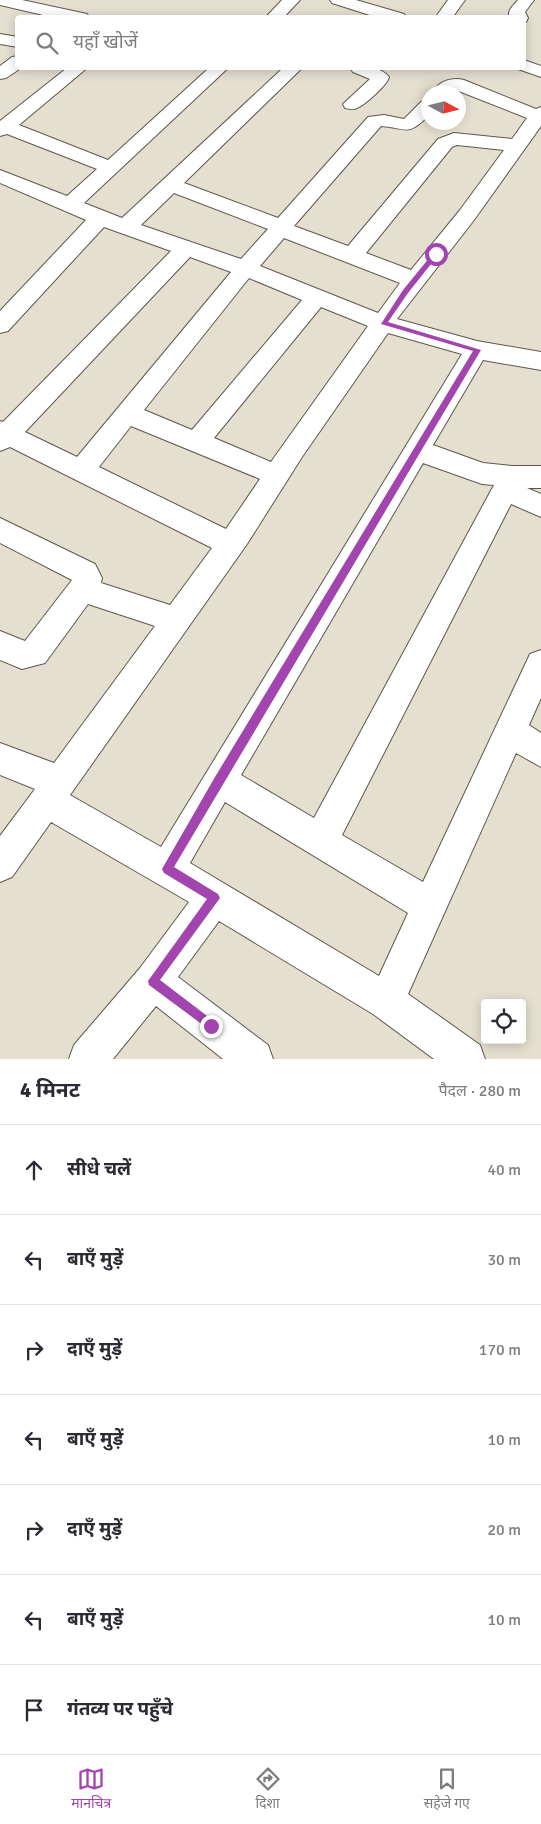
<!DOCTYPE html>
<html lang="hi">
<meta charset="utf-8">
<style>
body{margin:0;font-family:Signika,"Noto Sans Devanagari",sans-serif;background:#f2f2f3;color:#2b2b33}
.controls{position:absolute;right:15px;bottom:15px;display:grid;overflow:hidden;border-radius:5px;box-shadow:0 2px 12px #0003}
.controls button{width:45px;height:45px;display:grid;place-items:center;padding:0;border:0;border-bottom:1px solid #e1e1e2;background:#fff;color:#2b2b33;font:25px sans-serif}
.compass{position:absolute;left:421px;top:85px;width:45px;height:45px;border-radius:50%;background:#fff;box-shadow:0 2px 12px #0003;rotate:97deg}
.stop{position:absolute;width:15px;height:15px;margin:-11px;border:4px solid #a345ae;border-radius:50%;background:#fff}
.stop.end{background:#a345ae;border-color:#fff;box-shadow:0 1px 5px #0008}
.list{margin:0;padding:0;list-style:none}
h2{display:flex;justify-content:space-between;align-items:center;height:65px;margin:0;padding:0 20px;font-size:21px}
h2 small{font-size:16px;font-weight:400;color:#7c7c81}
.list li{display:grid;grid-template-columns:32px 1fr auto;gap:15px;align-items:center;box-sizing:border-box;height:90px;padding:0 20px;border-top:1px solid #e1e1e2}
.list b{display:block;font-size:19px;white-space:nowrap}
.list em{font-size:16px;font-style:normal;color:#7c7c81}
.icon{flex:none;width:28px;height:28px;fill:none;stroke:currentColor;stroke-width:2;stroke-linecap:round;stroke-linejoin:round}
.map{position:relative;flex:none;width:541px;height:1059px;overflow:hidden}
.search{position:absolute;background:#fff;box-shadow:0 2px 12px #0003;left:15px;right:15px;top:15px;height:55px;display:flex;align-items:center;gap:12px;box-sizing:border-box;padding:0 18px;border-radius:5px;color:#7c7c81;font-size:19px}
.sheet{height:695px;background:#fff}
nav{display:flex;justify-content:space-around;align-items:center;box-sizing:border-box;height:70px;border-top:1px solid #e1e1e2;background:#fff;font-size:14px;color:#7c7c81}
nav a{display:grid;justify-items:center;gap:2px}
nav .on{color:#a345ae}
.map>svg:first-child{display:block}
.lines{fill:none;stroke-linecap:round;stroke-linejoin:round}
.street-casing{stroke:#5d584b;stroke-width:2}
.street{fill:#fff;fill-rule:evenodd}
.route{fill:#a345ae}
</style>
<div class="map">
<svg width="541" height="1059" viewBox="0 0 541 1059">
<rect width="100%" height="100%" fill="#e5dfd0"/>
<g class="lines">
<defs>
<path id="street" d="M0,0H22L87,14L89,18H56L0,5Z
M282,0H300L283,18H265Z
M330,0H356L404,14L406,18H379L332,3Z
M448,0H465L452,18H435Z
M518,0H534L525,12L528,18L526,22H524V18H510C506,11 514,5 518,0Z
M0,34L18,37V47L0,44Z
M18,56V68H21L6,78L0,79V66L12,57Z
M524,60L541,66V77L518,69L517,68H524Z
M67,68H87L19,125L108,160L209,68H228L84,203L122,218L283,68H302L184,183L278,218L368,117L384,115L404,119L421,102L428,101V116C407,137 407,128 381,126L294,226L348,246L438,139L454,133L512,139L527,118L456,90L452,92H433C439,81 452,77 464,80L536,109L541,107V126L474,220L397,319L477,341L541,352V370L483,360L433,445L483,463L512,466H541V488H527L541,494V517L511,504L342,835L423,882L530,654L541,650V698L529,725L541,733V767L516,753L408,994L480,1045L485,1059H434L373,1014L219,921L178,977L268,1045L273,1059H223L156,1006L113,1059H69L74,1045L140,968L189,902L51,822L12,877L0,882V836L35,789L0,775V743L54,763L155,626L88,604L45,663L22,669L0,660V631L25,641L72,580L0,543V518L95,564L102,578L101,583L170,605L212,548L10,447L0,451V421L3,422L171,251L104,227L8,331L0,333V311L86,220L0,183V170L67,196L97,169L7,134L0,136V121ZM457,145L504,150L460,210L411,270L366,253L452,147ZM174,193L268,229L241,259L141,225ZM284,238L400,283L378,313L260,266ZM190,257L231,272L77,457L25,432ZM249,278L302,300L192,430L144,410ZM321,307L368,326L271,462L214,438ZM388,333L462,354L161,847L70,795L247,544L302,457ZM131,426L260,479L226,529L99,467ZM423,463L482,484L494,485L314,818L241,775ZM225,802L408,913L379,976L190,863Z
M350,68C362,66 381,66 389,77C388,84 365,105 357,108C353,110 350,109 345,108L343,104L370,79L353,72Z"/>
</defs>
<use href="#street" class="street-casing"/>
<use href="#street" class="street"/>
</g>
<path class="route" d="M434,252L439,254L408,293L388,322L481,350L174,867L218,894L220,898L160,980L215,1022L216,1026L215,1029L211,1031L149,985L148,981L207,899L164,873L162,869L215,777L473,351L381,324L403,290Z"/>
</svg>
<div class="controls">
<button><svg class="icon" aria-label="locate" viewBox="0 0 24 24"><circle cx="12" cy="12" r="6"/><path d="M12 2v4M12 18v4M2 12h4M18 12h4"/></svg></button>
</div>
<svg class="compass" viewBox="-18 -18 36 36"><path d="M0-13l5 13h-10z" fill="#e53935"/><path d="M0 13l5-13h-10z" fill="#7c7c81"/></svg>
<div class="stop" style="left:436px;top:254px"></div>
<div class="stop end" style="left:211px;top:1026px"></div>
<div class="search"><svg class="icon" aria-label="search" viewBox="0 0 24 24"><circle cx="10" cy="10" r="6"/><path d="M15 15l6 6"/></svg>यहाँ खोजें</div>
</div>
<section class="sheet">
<h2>4 मिनट<small>पैदल · 280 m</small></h2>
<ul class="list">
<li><svg class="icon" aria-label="ahead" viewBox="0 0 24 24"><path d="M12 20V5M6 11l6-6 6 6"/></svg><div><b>सीधे चलें</b></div><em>40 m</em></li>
<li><svg class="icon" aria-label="left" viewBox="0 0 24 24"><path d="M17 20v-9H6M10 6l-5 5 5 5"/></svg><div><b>बाएँ मुड़ें</b></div><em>30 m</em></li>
<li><svg class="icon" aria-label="right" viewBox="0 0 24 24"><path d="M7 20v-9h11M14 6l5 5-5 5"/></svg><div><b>दाएँ मुड़ें</b></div><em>170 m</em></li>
<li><svg class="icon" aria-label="left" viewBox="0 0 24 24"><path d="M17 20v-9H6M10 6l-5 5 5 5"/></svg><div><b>बाएँ मुड़ें</b></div><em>10 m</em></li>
<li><svg class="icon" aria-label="right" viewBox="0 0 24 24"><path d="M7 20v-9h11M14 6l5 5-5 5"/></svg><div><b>दाएँ मुड़ें</b></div><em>20 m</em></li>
<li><svg class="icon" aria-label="left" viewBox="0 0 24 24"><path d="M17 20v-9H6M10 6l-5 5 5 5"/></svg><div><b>बाएँ मुड़ें</b></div><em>10 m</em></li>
<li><svg class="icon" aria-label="arrive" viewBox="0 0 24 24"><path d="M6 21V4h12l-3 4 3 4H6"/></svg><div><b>गंतव्य पर पहुँचे</b></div></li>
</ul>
</section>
<nav>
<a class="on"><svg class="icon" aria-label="map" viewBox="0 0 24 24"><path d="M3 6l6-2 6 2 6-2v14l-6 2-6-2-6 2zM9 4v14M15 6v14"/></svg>मानचित्र</a>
<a><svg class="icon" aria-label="directions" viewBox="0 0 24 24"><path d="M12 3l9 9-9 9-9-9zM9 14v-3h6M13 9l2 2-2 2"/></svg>दिशा</a>
<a><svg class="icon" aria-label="saved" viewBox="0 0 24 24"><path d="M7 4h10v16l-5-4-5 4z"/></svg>सहेजे गए</a>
</nav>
